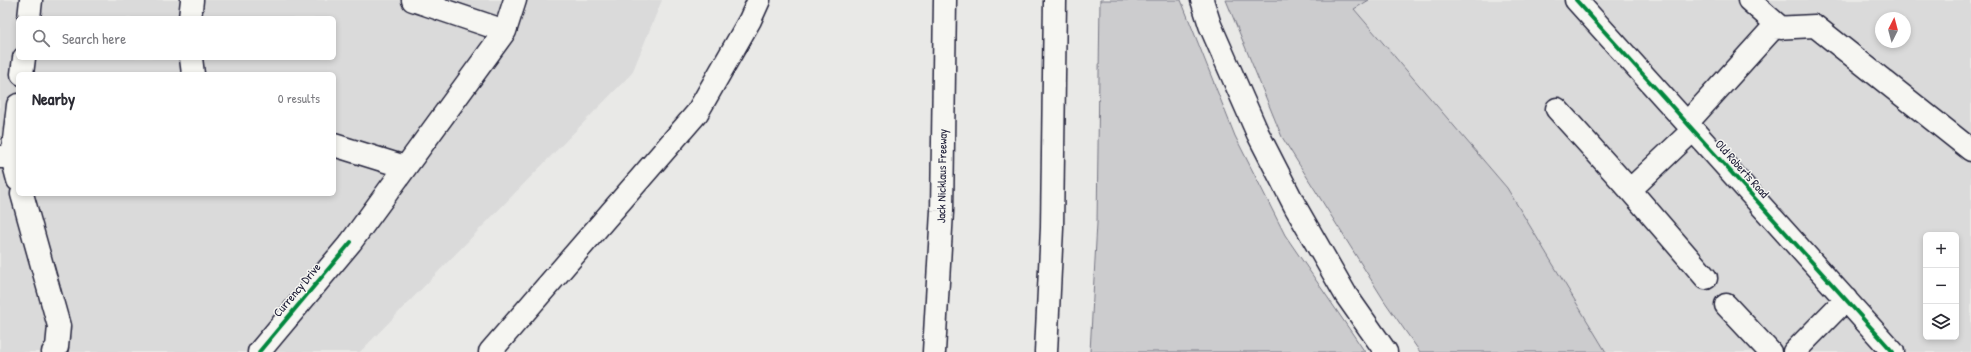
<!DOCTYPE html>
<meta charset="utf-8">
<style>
body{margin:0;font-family:"Patrick Hand",sans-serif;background:#f2f2f3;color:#2b2b33}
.controls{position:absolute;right:12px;bottom:12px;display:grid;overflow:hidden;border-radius:6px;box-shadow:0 2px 6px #0003}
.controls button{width:36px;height:36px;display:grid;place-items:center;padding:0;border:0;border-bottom:1px solid #e1e1e2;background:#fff;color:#2b2b33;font:20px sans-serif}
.compass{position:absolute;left:1875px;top:12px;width:36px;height:36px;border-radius:50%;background:#fff;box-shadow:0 2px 6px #0003;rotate:6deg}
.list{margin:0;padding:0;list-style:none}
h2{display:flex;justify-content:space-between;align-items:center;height:52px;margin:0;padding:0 16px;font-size:17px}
h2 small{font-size:13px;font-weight:400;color:#7c7c81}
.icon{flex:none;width:22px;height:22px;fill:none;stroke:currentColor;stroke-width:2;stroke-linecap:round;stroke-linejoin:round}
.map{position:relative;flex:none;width:1971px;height:352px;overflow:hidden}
.search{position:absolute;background:#fff;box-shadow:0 2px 6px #0003;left:16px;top:16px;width:320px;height:44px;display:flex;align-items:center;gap:10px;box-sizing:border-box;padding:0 14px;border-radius:6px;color:#7c7c81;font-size:15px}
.panel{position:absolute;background:#fff;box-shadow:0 2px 6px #0003;left:16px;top:72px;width:320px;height:124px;border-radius:6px}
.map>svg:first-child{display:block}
.built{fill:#dadada;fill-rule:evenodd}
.green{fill:#ccccce;stroke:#777784}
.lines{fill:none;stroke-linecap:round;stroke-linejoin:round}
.minor-casing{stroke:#22223b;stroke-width:25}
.highway-casing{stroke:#22223b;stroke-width:25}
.minor{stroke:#f6f6f2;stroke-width:22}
.highway{stroke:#f6f6f2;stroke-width:22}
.cycleway-casing{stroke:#f6f6f2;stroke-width:6}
.cycleway{stroke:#00873e;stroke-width:4}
.labels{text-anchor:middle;stroke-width:3;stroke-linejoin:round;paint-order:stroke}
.street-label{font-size:12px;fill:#22223b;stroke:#f6f6f2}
</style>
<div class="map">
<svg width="1971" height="352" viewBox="0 0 1971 352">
<rect width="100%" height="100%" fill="#e9e9e7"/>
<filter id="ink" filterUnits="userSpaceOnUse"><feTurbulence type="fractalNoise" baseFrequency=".025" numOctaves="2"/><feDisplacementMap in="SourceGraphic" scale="8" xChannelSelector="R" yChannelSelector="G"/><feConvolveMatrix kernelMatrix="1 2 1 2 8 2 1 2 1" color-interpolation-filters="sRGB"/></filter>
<g filter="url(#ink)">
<path class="built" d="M0,0H662L632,73L360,352H0ZM18,18H334V58H18ZM18,74H334V194H18Z
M1369,0H1971V352H1606L1507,188L1354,9ZM1881,18H1905V42H1881ZM1926,235H1956V337H1926Z"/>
<path class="green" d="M1100,0H1181L1235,136L1285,235L1365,352H1090L1097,223Z
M1226,0H1369L1354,9L1507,188L1606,352H1420L1385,302L1282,137Z"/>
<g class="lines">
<defs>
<path id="minor" d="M413,0L505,31
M1576,0L1893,352
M1749,0L1781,28
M29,18L31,0
M190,18L192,0
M191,58L193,74
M22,74L24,58
M1557,109L1630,190L1693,130
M1687,123L1773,28L1815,26L1971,150
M334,145L405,167
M0,157H12L18,105
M12,157L18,180
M1630,190L1706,278
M22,194L59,326L57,347L53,352
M1726,305L1770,352
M259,352L351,242L505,31L515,0
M1794,352L1846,299"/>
<path id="highway" d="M1202,0L1210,25L1258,134L1296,208L1346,295L1386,352
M490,352L697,113L750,20L759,0
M934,352L942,211L945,0
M1046,352L1052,228L1055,0"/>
</defs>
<use href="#minor" class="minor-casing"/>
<use href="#highway" class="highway-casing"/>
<use href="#minor" class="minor"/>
<use href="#highway" class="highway"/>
<defs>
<path id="cycleway" d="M1576,0L1893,352
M259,352L351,242"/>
</defs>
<use href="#cycleway" class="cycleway-casing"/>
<use href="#cycleway" class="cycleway"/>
</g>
</g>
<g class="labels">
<g class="street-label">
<text transform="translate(1742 169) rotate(48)" y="4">Old Roberts Road</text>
<text transform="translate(942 176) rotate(-89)" y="4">Jack Nicklaus Freeway</text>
<text transform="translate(297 290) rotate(-50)" y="4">Currency Drive</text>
</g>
</g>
</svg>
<div class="controls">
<button>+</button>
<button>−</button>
<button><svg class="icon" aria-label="layers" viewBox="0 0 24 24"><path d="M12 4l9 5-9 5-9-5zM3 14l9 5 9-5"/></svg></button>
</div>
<svg class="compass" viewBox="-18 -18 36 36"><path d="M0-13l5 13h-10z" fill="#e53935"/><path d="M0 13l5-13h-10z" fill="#7c7c81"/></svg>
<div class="search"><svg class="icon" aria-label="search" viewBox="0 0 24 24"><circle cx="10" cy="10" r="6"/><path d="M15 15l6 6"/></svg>Search here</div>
<section class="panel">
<h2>Nearby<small>0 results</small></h2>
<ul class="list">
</ul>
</section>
</div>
